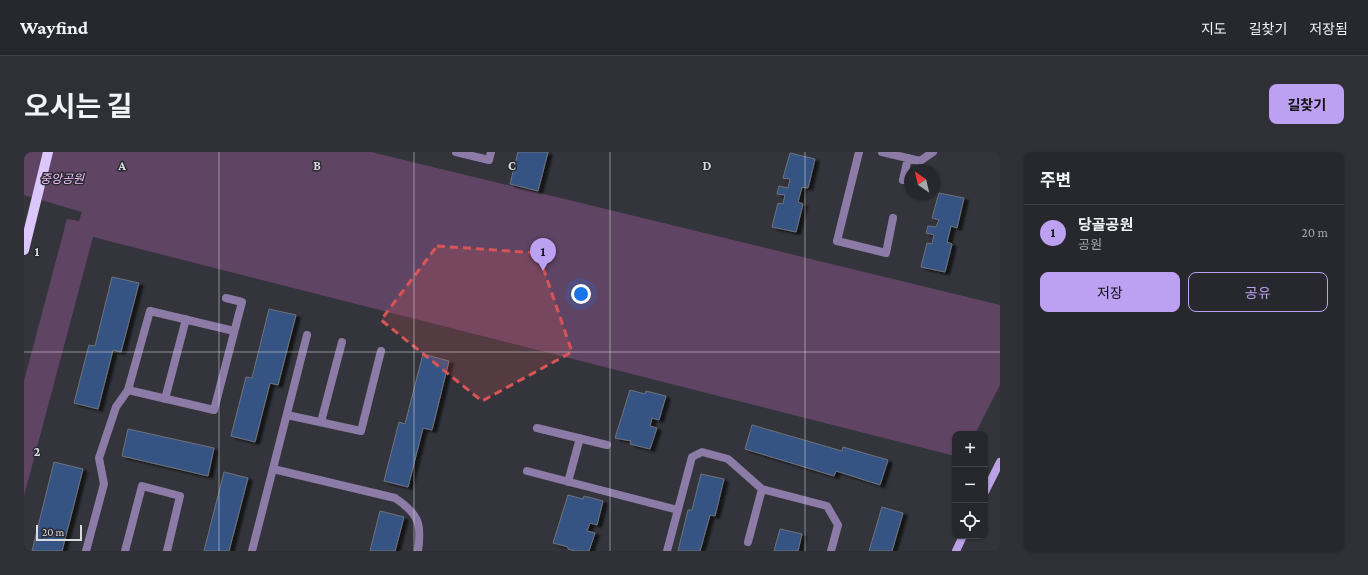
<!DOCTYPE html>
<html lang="ko">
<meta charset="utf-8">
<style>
body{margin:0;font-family:"Crimson Pro","Noto Sans KR",serif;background:#2f3035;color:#f1f3f6}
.controls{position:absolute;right:12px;bottom:12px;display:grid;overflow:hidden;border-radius:8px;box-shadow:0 1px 3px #0004}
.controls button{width:36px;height:36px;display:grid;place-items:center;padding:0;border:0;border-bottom:1px solid #434449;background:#27282d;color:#f1f3f6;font:20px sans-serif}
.compass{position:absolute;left:880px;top:12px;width:36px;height:36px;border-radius:50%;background:#27282d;box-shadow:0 1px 3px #0004;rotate:326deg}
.scale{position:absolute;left:12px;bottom:10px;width:46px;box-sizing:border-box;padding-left:4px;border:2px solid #dadbdf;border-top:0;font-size:11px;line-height:14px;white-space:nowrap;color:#dadbdf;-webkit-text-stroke:3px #2a2b32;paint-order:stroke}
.you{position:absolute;left:557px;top:142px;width:14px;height:14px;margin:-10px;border:3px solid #fff;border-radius:50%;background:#1a73e8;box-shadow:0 0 0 6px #1a73e833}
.badge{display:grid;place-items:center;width:26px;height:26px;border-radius:50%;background:#bca0f2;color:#111;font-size:13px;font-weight:700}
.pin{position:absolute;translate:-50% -33px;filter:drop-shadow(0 1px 2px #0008)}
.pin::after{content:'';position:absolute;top:21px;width:14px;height:12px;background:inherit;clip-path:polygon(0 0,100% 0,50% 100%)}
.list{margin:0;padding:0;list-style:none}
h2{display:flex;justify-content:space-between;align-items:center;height:52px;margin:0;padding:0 16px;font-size:17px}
h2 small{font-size:13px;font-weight:400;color:#a4a6aa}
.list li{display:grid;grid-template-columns:26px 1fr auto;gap:12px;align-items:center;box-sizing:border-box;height:56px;padding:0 16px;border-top:1px solid #434449}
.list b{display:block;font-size:15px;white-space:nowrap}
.list p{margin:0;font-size:13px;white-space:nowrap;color:#a4a6aa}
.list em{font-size:13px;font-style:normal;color:#a4a6aa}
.actions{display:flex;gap:8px;padding:12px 16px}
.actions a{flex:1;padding:9px 0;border:1px solid #bca0f2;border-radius:8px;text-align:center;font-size:14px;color:#bca0f2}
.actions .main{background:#bca0f2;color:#111}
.icon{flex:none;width:22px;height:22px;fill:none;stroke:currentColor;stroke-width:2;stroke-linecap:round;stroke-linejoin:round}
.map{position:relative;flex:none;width:976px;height:399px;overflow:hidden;border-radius:8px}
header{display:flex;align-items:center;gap:24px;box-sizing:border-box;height:56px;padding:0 20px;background:#27282d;border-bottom:1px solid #434449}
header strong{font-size:19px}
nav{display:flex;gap:22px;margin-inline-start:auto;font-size:14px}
.intro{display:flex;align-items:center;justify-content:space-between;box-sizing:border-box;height:96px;padding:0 24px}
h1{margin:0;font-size:28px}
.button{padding:10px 18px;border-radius:8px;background:#bca0f2;color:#111;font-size:14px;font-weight:700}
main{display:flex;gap:24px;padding:0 24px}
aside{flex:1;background:#27282d;border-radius:8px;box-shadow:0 1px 3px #0004}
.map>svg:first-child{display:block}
.green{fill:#604463}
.building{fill:#345283;stroke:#6f747b;filter:url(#shadow)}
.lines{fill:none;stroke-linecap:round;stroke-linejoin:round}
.service{stroke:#8b7ba6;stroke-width:8}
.secondary{stroke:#bca1e6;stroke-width:8}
.primary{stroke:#dbc7fc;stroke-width:10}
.marked{fill:#d75556;fill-opacity:0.2;stroke:#d75556;stroke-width:3;stroke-dasharray:8 5;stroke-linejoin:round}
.grid{fill:none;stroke:#dadbdf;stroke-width:1;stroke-opacity:0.55}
.labels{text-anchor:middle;stroke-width:3;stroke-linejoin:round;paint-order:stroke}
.park-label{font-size:12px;font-style:italic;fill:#f3bff8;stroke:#2a2b32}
.grid-label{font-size:13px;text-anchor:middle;font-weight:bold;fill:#dadbdf;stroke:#2a2b32;stroke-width:3;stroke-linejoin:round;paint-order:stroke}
</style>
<header>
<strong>Wayfind</strong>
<nav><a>지도</a><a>길찾기</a><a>저장됨</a></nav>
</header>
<div class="intro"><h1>오시는 길</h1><a class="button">길찾기</a></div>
<main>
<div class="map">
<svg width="976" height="399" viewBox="0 0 976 399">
<defs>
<filter id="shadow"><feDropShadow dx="4.5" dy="2.5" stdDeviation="1" flood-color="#0009"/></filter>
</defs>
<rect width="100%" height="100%" fill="#34353c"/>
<path class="green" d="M0,0H347L976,153V233L951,282H931V304L69,85L0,344V229L43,67L55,69L58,60L0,43Z"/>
<path class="building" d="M494,0H524L514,39L486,32Z
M766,1L791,7L784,36L778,35L774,50L779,52L772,80L748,75L754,51L759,52L761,43L753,42L755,34L764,36L766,27L759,26Z
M915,41L940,46L933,76L927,74L923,90L928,92L921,120L897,115L903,91L908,92L910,83L902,81L904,74L912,75L915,68L908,66Z
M88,125L115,131L97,200L89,198L74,257L50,251L65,193L71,194Z
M245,157L272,163L254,233L246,231L231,290L207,284L222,225L228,226Z
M399,202L425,209L408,278L399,276L384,335L360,329L375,270L381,272Z
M606,238L621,242L622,239L642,244L635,268L628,266L626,274L633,276L626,297L606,292L607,289L591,286Z
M728,273L818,299L819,295L864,308L856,333L812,319L810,324L721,297Z
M104,277L190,296L184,324L98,304Z
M30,310L59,317L38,399H8Z
M200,320L224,326L205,399H180Z
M677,322L700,327L691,364L686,363L676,399H654L664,358H668Z
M544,343L559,347L560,344L579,349L573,373L566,371L563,379L571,381L565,399H551L544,397V395L529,391Z
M858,355L879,361L868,399H845Z
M356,359L380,365L371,399H346Z
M756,377L778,382L774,399H750Z"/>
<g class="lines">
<path class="service" d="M432,0L465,8L467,0
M835,0L813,89L862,101L869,66
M858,0L896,9L909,0
M879,28L884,6
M104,238L190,258L218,150L202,146
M141,247L162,167
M263,263L337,279L357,199
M297,270L318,190
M513,276L583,293
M249,317L371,346C395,362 398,372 394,399
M503,319L654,358
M544,330L556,286
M724,390L738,337
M62,399L80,332L75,306L92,255L104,238L126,159L210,179
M101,399L118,334L156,344L143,399
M228,399L283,183
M643,399L668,305L678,300L704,307L738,337L803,354L814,373L807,399"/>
<path class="secondary" d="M961,340L976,310
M932,399L939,384"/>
<path class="primary" d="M0,98L24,0"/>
</g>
<path class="marked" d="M413,94L514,101L548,200L458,249L357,168Z"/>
<path class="grid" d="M195,0V399M390,0V399M586,0V399M781,0V399M0,200H976"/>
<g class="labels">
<g class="park-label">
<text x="38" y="31">중앙공원</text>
</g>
</g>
<g class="grid-label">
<text x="98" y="18">A</text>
<text x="293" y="18">B</text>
<text x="488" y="18">C</text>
<text x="683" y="18">D</text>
<text x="13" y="104">1</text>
<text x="13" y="304">2</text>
</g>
</svg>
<div class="controls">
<button>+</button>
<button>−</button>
<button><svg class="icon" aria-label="locate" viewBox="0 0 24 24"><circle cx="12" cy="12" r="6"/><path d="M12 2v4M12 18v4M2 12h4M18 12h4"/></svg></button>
</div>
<svg class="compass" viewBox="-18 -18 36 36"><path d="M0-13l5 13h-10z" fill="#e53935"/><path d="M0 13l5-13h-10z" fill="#a4a6aa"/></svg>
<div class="scale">20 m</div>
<div class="you"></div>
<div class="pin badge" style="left:519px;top:119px">1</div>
</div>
<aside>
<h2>주변<small></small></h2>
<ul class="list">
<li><span class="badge">1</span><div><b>당골공원</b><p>공원</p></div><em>20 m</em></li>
</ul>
<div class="actions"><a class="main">저장</a><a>공유</a></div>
</aside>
</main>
